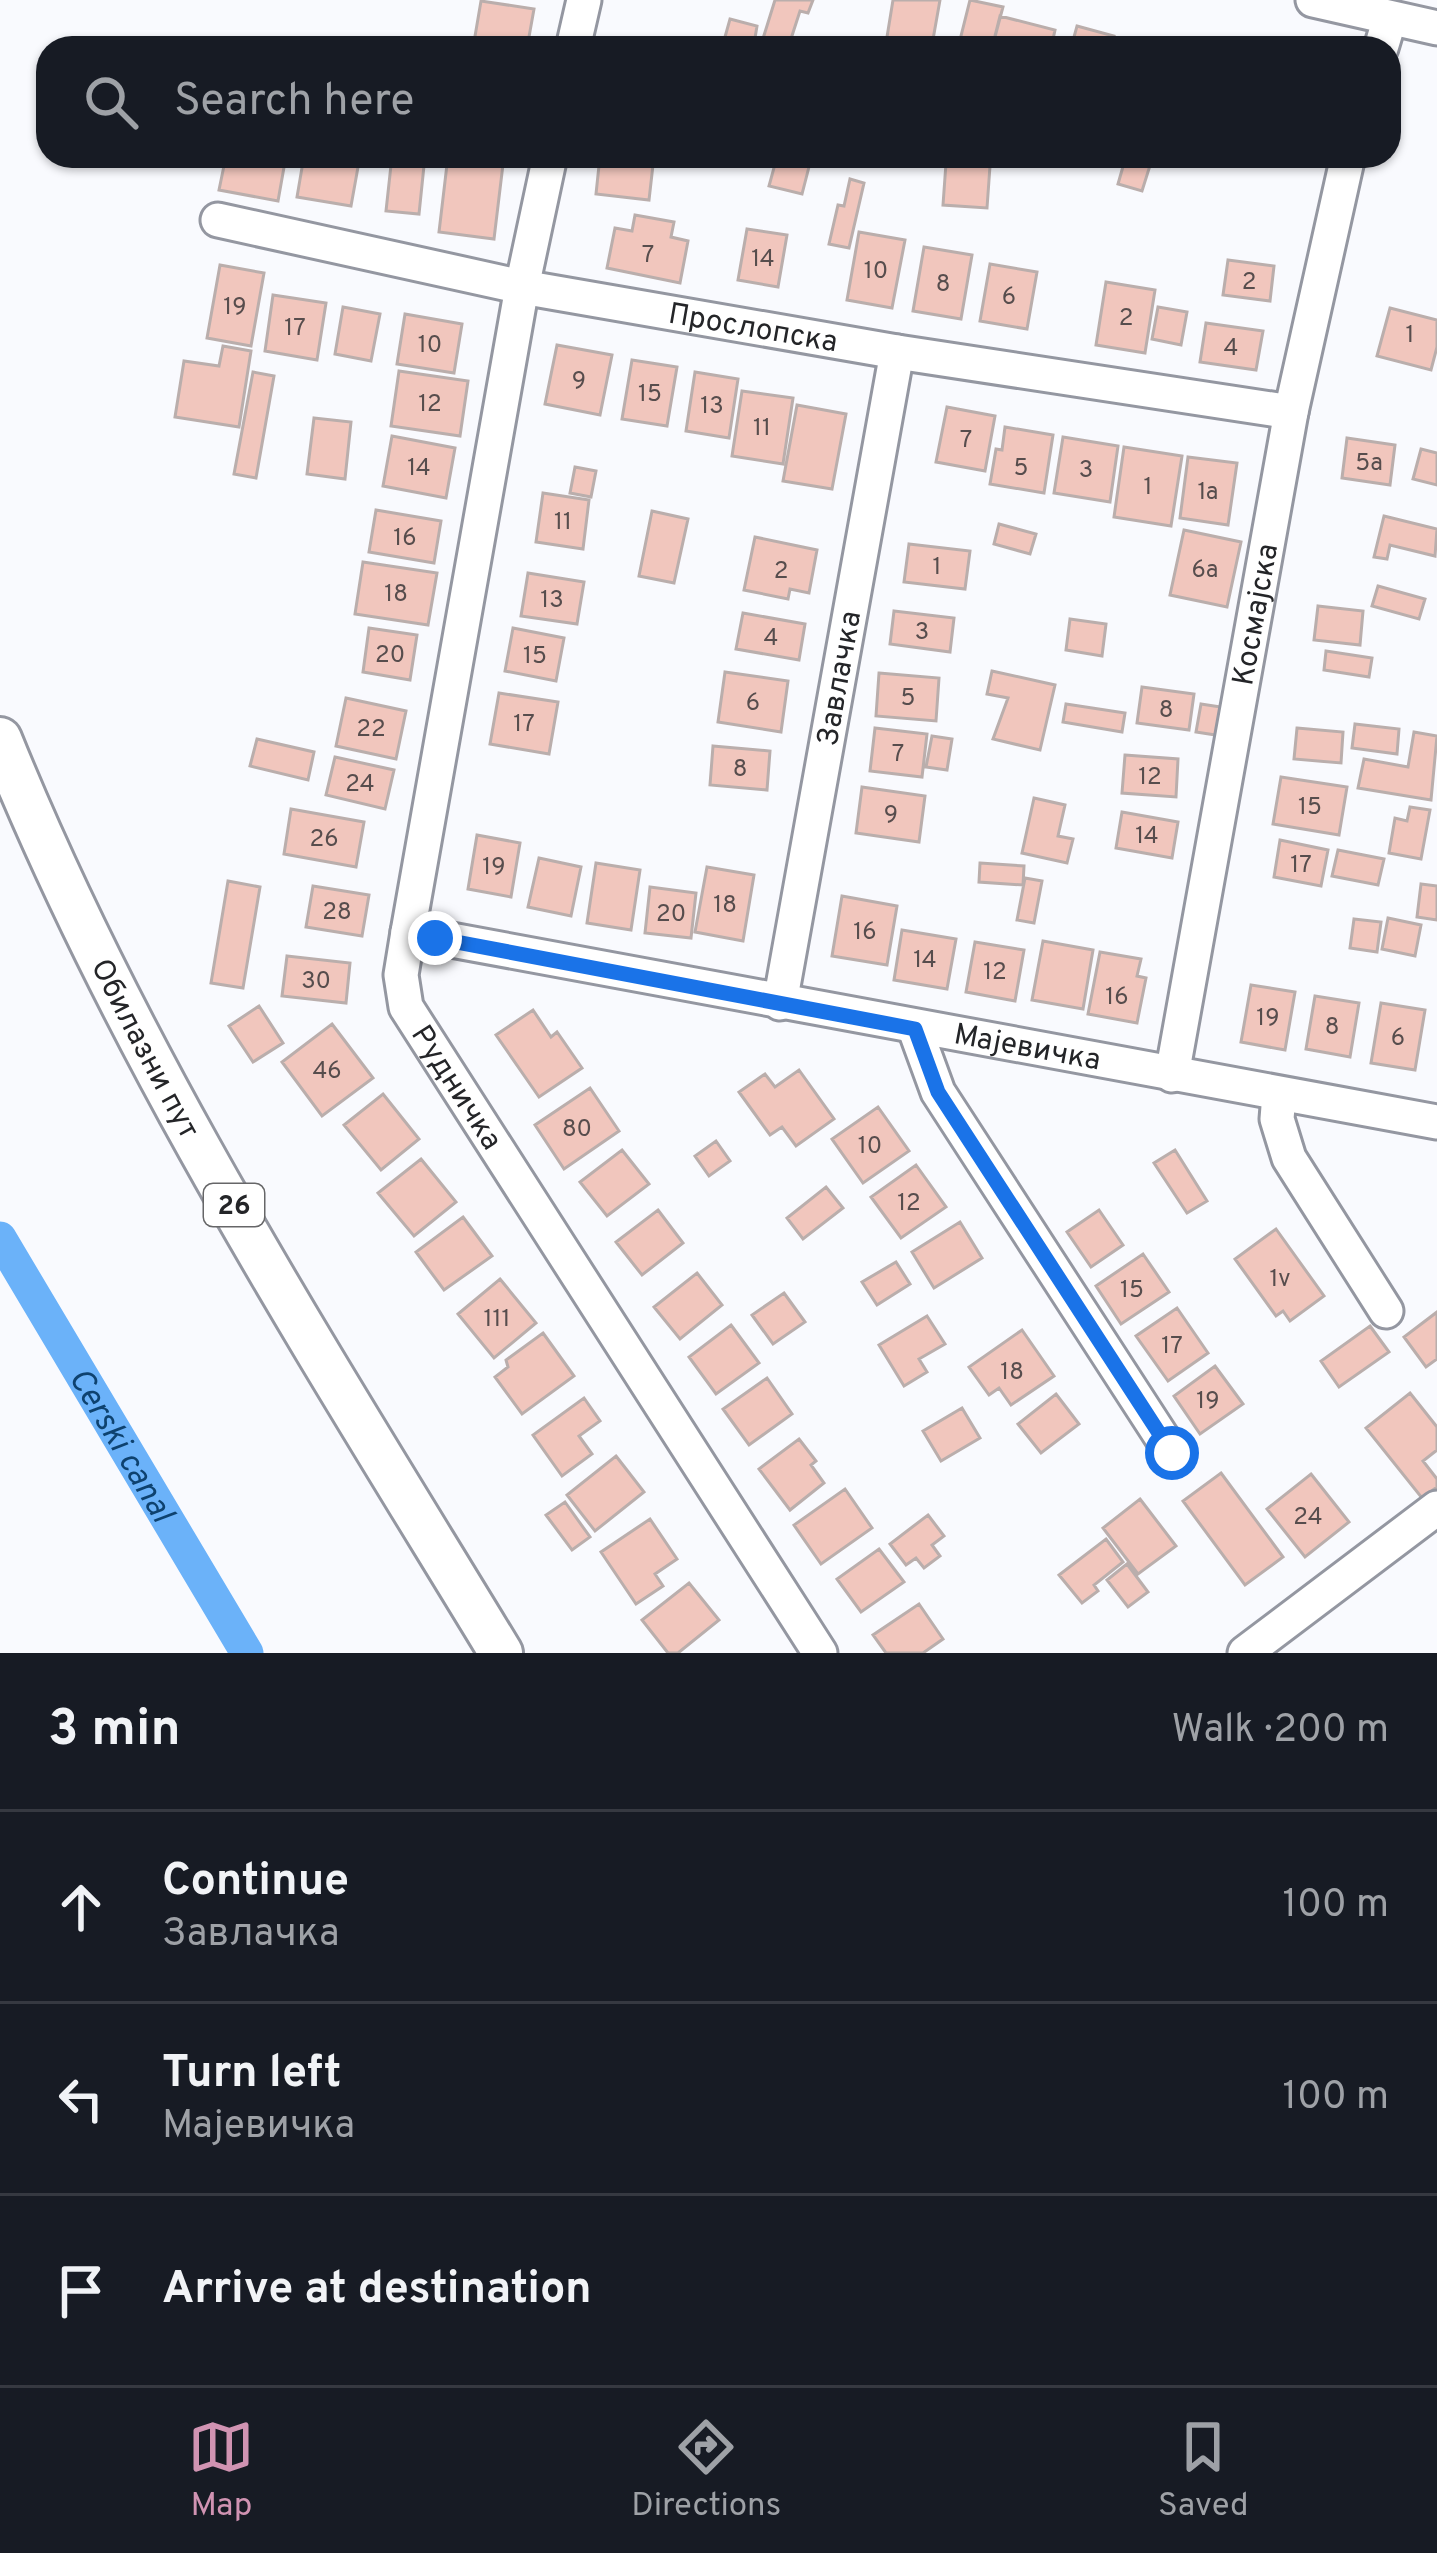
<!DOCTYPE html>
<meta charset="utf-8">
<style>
body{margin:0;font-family:Overpass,sans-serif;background:#20242c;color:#f1f3f6}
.stop{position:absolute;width:36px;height:36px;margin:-27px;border:9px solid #1a73e8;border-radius:50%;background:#fff}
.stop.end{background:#1a73e8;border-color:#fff;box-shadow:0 3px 12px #0008}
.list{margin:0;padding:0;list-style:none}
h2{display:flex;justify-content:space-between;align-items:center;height:156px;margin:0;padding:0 48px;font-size:51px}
h2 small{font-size:39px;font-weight:400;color:#9ea1a6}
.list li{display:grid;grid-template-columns:78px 1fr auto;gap:36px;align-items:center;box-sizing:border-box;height:192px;padding:0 48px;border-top:3px solid #363941}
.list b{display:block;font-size:45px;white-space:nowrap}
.list p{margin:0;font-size:39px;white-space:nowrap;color:#9ea1a6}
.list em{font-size:39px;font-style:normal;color:#9ea1a6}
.icon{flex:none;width:66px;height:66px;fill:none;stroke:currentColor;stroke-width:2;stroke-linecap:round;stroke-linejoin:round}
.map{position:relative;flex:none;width:1437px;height:1653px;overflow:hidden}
.search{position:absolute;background:#171b24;box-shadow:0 3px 9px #0004;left:36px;right:36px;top:36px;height:132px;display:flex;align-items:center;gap:30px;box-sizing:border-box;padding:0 42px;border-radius:36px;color:#9ea1a6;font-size:45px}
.sheet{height:732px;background:#171b24}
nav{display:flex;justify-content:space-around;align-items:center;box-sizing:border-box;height:168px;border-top:3px solid #363941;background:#171b24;font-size:33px;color:#9ea1a6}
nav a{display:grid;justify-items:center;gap:6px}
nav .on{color:#d093b2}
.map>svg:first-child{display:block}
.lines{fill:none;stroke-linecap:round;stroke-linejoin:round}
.canal{stroke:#6bb2f9;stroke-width:33}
.building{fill:#f1c6bd;stroke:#baaeac;stroke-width:3}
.minor-casing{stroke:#9497a1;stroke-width:39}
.major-casing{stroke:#9497a1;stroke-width:48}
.minor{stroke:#fff;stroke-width:33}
.major{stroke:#fff;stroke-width:42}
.route{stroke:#1a73e8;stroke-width:15}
.labels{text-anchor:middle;stroke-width:12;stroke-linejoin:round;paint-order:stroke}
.number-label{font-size:24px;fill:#574d4d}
.shield{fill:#fff;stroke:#666668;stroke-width:3}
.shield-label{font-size:27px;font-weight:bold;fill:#242528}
.street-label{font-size:30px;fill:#242528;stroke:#fff}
.water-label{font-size:33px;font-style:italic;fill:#0e426f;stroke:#fff}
</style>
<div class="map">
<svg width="1437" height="1653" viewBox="0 0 1437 1653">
<rect width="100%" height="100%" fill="#f9fafe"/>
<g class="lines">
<path class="canal" id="s1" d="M0,1238L247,1653"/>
</g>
<path class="building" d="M775,0H813L808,13L800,11L788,48L761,45Z
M893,0H940L932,45L887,37Z
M970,0L1003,7L992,48H958Z
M481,1L534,9L527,48H473Z
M1000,16L1055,30L1051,48H992Z
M730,19L757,26L754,44L725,37Z
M1077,26L1114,36L1111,48H1071Z
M226,156H286L278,201L219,190Z
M304,156H360L351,206L297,197Z
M392,156H425L419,214L386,211Z
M448,156H504L494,239L439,232Z
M600,156H654L649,200L596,194Z
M786,156L811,159L802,194L769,186L775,164L784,166Z
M1126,156H1153L1142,191L1118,184Z
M946,163L990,166L987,208L943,205Z
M850,179L864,183L849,248L829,244L838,205L844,206Z
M635,215L674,222L671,237L688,241L680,283L607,268L615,228L632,231Z
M747,229L787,235L778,287L738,280Z
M859,232L905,240L892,308L847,300Z
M924,247L972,255L961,319L913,311Z
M1228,260L1274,266L1270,301L1223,295Z
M990,264L1037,272L1027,329L980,321Z
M220,265L264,273L251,346L207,338Z
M1106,282L1155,290L1145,353L1096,345Z
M273,295L326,303L317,360L265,351Z
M343,307L380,314L371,361L335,354Z
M1158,307L1187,312L1181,345L1152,339Z
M1390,308L1437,320V347L1431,370L1377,356Z
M405,314L462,324L454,373L397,364Z
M1206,323L1263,331L1256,370L1200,362Z
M557,345L612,355L600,415L545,404Z
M223,346L251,351L239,427L175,417L184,361L219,366Z
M632,360L677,367L667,426L622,419Z
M399,371L468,381L460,436L391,426Z
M253,372L274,376L256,478L234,474Z
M695,372L738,379L729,438L686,431Z
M742,391L793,398L783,464L732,456Z
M797,405L846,414L832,489L783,481Z
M947,407L995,416L985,471L936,462Z
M314,418L351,422L345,479L307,474Z
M1005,427L1053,435L1044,493L990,484L996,449L1002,450Z
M392,436L455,448L446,498L383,486Z
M1063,437L1118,446L1110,502L1054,493Z
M1347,438L1395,445L1390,485L1342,478Z
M1124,447L1182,456L1171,526L1114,517Z
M1421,449L1437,453V485L1413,479Z
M1188,457L1237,463L1228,525L1180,518Z
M575,467L596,471L591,497L570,493Z
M543,493L589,500L583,549L536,542Z
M376,510L441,521L434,563L369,552Z
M652,511L688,519L674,583L639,576Z
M1384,516L1437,529L1435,556L1390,545L1387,559L1374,557Z
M999,524L1036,534L1030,554L994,544Z
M1184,530L1241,542L1227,607L1170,595Z
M755,537L817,550L809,593L790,589L788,599L744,590Z
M909,544L970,551L965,589L904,582Z
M363,562L437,573L428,625L355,614Z
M528,573L584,582L577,624L521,616Z
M1378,586L1425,599L1419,619L1372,606Z
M1318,606L1363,611L1360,645L1314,640Z
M894,611L954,618L950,652L890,644Z
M743,613L805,624L799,660L736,649Z
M1070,619L1106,624L1102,656L1066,650Z
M369,628L417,635L410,680L363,672Z
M513,628L564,638L556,681L505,671Z
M1326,651L1372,658L1369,677L1324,670Z
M992,671L1055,685L1040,750L993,739L1008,698L987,694Z
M725,672L788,681L781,732L718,722Z
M879,673L939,678L936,721L876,716Z
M1142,687L1194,694L1189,730L1137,723Z
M499,693L558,702L549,754L490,744Z
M346,698L406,711L396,759L336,746Z
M1066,704L1125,713L1122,732L1063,722Z
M1201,704L1227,708L1222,736L1196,732Z
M1355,724L1399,729L1397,754L1352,748Z
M875,728L927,734L922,777L870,771Z
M1297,728L1343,732L1341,763L1294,759Z
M1414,732L1437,736L1431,800L1358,788L1364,759L1408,767Z
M932,736L952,739L947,770L926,767Z
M257,739L314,752L308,780L250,766Z
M713,746L770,751L767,790L710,785Z
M1125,755L1178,759L1176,797L1122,793Z
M335,757L394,770L385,809L326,795Z
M1281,777L1347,787L1339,835L1273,824Z
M862,787L925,796L919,842L856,833Z
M1034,798L1065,805L1058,836L1073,839L1067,863L1022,853Z
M1410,807L1430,810L1421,859L1389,853L1395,818L1407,821Z
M291,809L364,822L356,867L284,854Z
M1122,812L1178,822L1172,858L1116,848Z
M477,835L520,843L511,897L468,889Z
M1280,840L1328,850L1321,886L1274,877Z
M1338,850L1384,859L1378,885L1332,876Z
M539,858L581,867L571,916L528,907Z
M596,863L640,870L631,930L587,923Z
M980,863L1024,866L1023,885L979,882Z
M707,867L754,875L743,941L695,932Z
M1025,878L1042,881L1034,923L1017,920Z
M228,881L260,887L243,988L211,983Z
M1421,884L1437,886V920L1417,917Z
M313,886L369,895L362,936L306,927Z
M650,887L696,893L691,938L645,933Z
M842,896L897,906L887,965L832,956Z
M1388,918L1421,925L1415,956L1382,949Z
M1354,919L1381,922L1377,952L1350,948Z
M902,930L956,939L947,989L894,980Z
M1043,941L1093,950L1083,1009L1032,1000Z
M975,942L1024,950L1015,1001L966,992Z
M1100,952L1141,959L1137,976L1146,978L1137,1023L1088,1014Z
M287,956L350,963L346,1003L282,996Z
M1251,985L1295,992L1285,1050L1241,1042Z
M1315,996L1359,1003L1350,1057L1306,1049Z
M1381,1003L1425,1010L1415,1070L1371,1063Z
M259,1006L283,1043L253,1062L229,1026Z
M533,1010L551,1037L557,1032L582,1068L539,1097L496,1035Z
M332,1024L373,1078L322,1116L282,1062Z
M799,1070L834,1119L796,1146L782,1127L770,1135L739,1092L765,1074L775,1087Z
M590,1088L619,1131L564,1169L535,1125Z
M383,1094L419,1139L381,1170L344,1125Z
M878,1107L909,1151L863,1183L832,1139Z
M716,1141L730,1161L709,1176L695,1156Z
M622,1150L649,1184L607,1216L580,1182Z
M1175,1150L1207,1201L1187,1213L1154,1163Z
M421,1159L456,1202L414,1236L378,1193Z
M916,1165L946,1207L901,1238L871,1197Z
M826,1187L843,1208L803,1239L787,1218Z
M658,1210L683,1243L642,1275L616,1242Z
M1099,1210L1123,1245L1091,1267L1067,1232Z
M463,1217L492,1256L444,1290L416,1252Z
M960,1222L982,1258L934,1288L912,1252Z
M1276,1229L1324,1296L1290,1321L1283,1311L1276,1316L1235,1259Z
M1143,1254L1169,1292L1121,1324L1096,1286Z
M896,1262L910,1284L877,1305L862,1282Z
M697,1273L722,1305L680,1339L654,1307Z
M500,1279L536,1323L494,1358L458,1314Z
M784,1293L805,1322L773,1344L752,1315Z
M1177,1308L1208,1353L1168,1381L1136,1336Z
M1437,1312V1359L1426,1367L1404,1337Z
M927,1316L945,1344L919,1359L927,1372L904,1386L879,1345Z
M731,1325L759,1363L716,1394L689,1357Z
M1370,1326L1389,1352L1339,1387L1321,1361Z
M1022,1330L1054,1376L1011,1405L999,1388L989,1395L969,1367Z
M543,1333L574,1376L522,1414L495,1377L508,1367L506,1360Z
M1215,1366L1243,1404L1200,1434L1174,1396Z
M767,1378L792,1414L749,1445L723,1409Z
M1410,1393L1437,1427V1450L1423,1461L1437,1479V1487L1422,1498L1366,1428Z
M1056,1394L1079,1424L1041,1453L1018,1424Z
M584,1398L600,1421L579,1436L592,1454L562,1476L533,1435Z
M962,1408L980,1438L941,1461L923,1431Z
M799,1439L816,1461L811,1465L824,1483L790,1510L759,1469Z
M616,1456L644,1492L595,1531L567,1495Z
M1221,1473L1283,1557L1245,1585L1183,1501Z
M1311,1474L1349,1522L1305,1557L1267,1509Z
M845,1489L872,1528L821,1564L794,1525Z
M1140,1499L1176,1546L1138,1574L1103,1528Z
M565,1502L590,1537L572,1550L546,1515Z
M928,1515L944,1536L932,1545L940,1556L924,1568L916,1558L906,1565L890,1544Z
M650,1519L677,1559L655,1574L663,1586L636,1604L601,1552Z
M1106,1539L1123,1562L1094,1585L1098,1591L1082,1603L1059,1575Z
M879,1549L904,1582L861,1612L837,1579Z
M1127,1564L1148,1592L1128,1607L1107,1580Z
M689,1583L719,1620L678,1653H668L642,1620Z
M919,1604L943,1639L923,1653H886L873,1635Z"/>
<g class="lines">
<defs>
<g id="minor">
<path d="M1313,0L1437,28"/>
<path d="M573,48L584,0"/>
<path d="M1381,48L1390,18"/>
<path id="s2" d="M550,156L522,287L408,932L401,975L406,1007L820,1653"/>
<path id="s3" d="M218,220L522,287L897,352L1291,412"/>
<path id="s4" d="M408,932L1437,1122"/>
<path id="s5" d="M780,1003L897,352"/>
<path d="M915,1029L938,1092L1172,1453"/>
<path id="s6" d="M1172,1075L1291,412L1348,156"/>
<path d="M1279,1094L1277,1119L1289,1158L1386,1311"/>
<path d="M1245,1653L1437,1508"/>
</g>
<g id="major">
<path id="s7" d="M0,739C130,1061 321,1357 501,1653"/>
</g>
</defs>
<use href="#minor" class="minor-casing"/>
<use href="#major" class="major-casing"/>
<use href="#minor" class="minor"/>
<use href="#major" class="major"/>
</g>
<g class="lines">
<path class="route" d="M435,938L915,1029L938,1092L1172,1453"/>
</g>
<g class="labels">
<g class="number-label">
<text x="648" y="262">7</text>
<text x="763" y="266">14</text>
<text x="876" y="278">10</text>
<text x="1249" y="289">2</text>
<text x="943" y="291">8</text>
<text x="1009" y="304">6</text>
<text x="235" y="314">19</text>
<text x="1126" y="325">2</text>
<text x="295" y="335">17</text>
<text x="1410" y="342">1</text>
<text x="430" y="352">10</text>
<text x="1231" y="355">4</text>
<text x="579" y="388">9</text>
<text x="650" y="401">15</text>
<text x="430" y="411">12</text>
<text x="712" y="413">13</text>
<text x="762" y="435">11</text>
<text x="966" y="447">7</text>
<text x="1369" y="470">5a</text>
<text x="419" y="475">14</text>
<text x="1021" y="475">5</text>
<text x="1086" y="477">3</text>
<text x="1148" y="494">1</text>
<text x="1208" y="499">1a</text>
<text x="563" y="529">11</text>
<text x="405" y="545">16</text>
<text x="937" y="574">1</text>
<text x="1205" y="577">6a</text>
<text x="781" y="578">2</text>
<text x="396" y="601">18</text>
<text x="552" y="607">13</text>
<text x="922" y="639">3</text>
<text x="771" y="645">4</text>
<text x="390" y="662">20</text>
<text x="535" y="663">15</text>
<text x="908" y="705">5</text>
<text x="753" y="710">6</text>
<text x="1166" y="717">8</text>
<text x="524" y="731">17</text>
<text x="371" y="736">22</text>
<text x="898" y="761">7</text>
<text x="740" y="776">8</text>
<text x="1150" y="784">12</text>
<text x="360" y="791">24</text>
<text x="1310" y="814">15</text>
<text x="891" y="822">9</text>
<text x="1147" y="843">14</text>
<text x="324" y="846">26</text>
<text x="1301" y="872">17</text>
<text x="494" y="874">19</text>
<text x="725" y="912">18</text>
<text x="337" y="919">28</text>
<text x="671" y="921">20</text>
<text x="865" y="939">16</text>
<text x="925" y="967">14</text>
<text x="995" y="979">12</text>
<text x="316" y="988">30</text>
<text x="1117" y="1004">16</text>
<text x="1268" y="1025">19</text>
<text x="1332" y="1034">8</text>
<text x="1398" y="1045">6</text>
<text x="327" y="1078">46</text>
<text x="577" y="1136">80</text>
<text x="870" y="1153">10</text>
<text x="909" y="1210">12</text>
<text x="1280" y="1286">1v</text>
<text x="1132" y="1297">15</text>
<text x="497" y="1326">111</text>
<text x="1172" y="1353">17</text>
<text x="1012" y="1379">18</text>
<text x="1208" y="1408">19</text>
<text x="1308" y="1524">24</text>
</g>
<rect class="shield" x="204" y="1184" width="60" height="42" rx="9"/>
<g class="shield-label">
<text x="234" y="1214">26</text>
</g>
<g class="street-label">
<text dy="10" stroke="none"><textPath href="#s3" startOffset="546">Прослопска</textPath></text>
<text dy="10" stroke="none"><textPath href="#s6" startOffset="468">Космајска</textPath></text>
<text dy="10" stroke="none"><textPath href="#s5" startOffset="330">Завлачка</textPath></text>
<text dy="10" stroke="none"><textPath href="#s7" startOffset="342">Обилазни пут</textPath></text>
<text dy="10" stroke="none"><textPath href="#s4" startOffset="630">Мајевичка</textPath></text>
<text dy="10" stroke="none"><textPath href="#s2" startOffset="960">Рудничка</textPath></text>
</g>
<g class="water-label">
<text dy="12" stroke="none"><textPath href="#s1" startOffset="240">Cerski canal</textPath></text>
</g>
</g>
</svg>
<div class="stop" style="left:1172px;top:1453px"></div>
<div class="stop end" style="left:435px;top:938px"></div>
<div class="search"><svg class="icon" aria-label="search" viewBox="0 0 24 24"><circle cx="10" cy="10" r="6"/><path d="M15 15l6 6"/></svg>Search here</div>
</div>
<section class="sheet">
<h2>3 min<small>Walk · 200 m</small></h2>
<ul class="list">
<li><svg class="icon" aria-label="ahead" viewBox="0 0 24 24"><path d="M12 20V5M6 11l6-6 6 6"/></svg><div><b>Continue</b><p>Завлачка</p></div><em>100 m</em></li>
<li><svg class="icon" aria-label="left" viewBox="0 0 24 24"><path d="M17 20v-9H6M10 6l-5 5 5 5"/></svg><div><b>Turn left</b><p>Мајевичка</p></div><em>100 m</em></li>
<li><svg class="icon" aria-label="arrive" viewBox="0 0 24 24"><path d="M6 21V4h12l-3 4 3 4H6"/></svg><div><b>Arrive at destination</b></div></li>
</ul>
</section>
<nav>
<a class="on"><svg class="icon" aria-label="map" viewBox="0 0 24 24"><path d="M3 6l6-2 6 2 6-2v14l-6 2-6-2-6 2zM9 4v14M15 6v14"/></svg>Map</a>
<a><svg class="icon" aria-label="directions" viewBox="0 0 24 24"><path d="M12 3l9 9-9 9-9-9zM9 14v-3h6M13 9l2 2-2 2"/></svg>Directions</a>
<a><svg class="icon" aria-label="saved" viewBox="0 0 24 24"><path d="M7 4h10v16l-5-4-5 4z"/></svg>Saved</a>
</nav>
